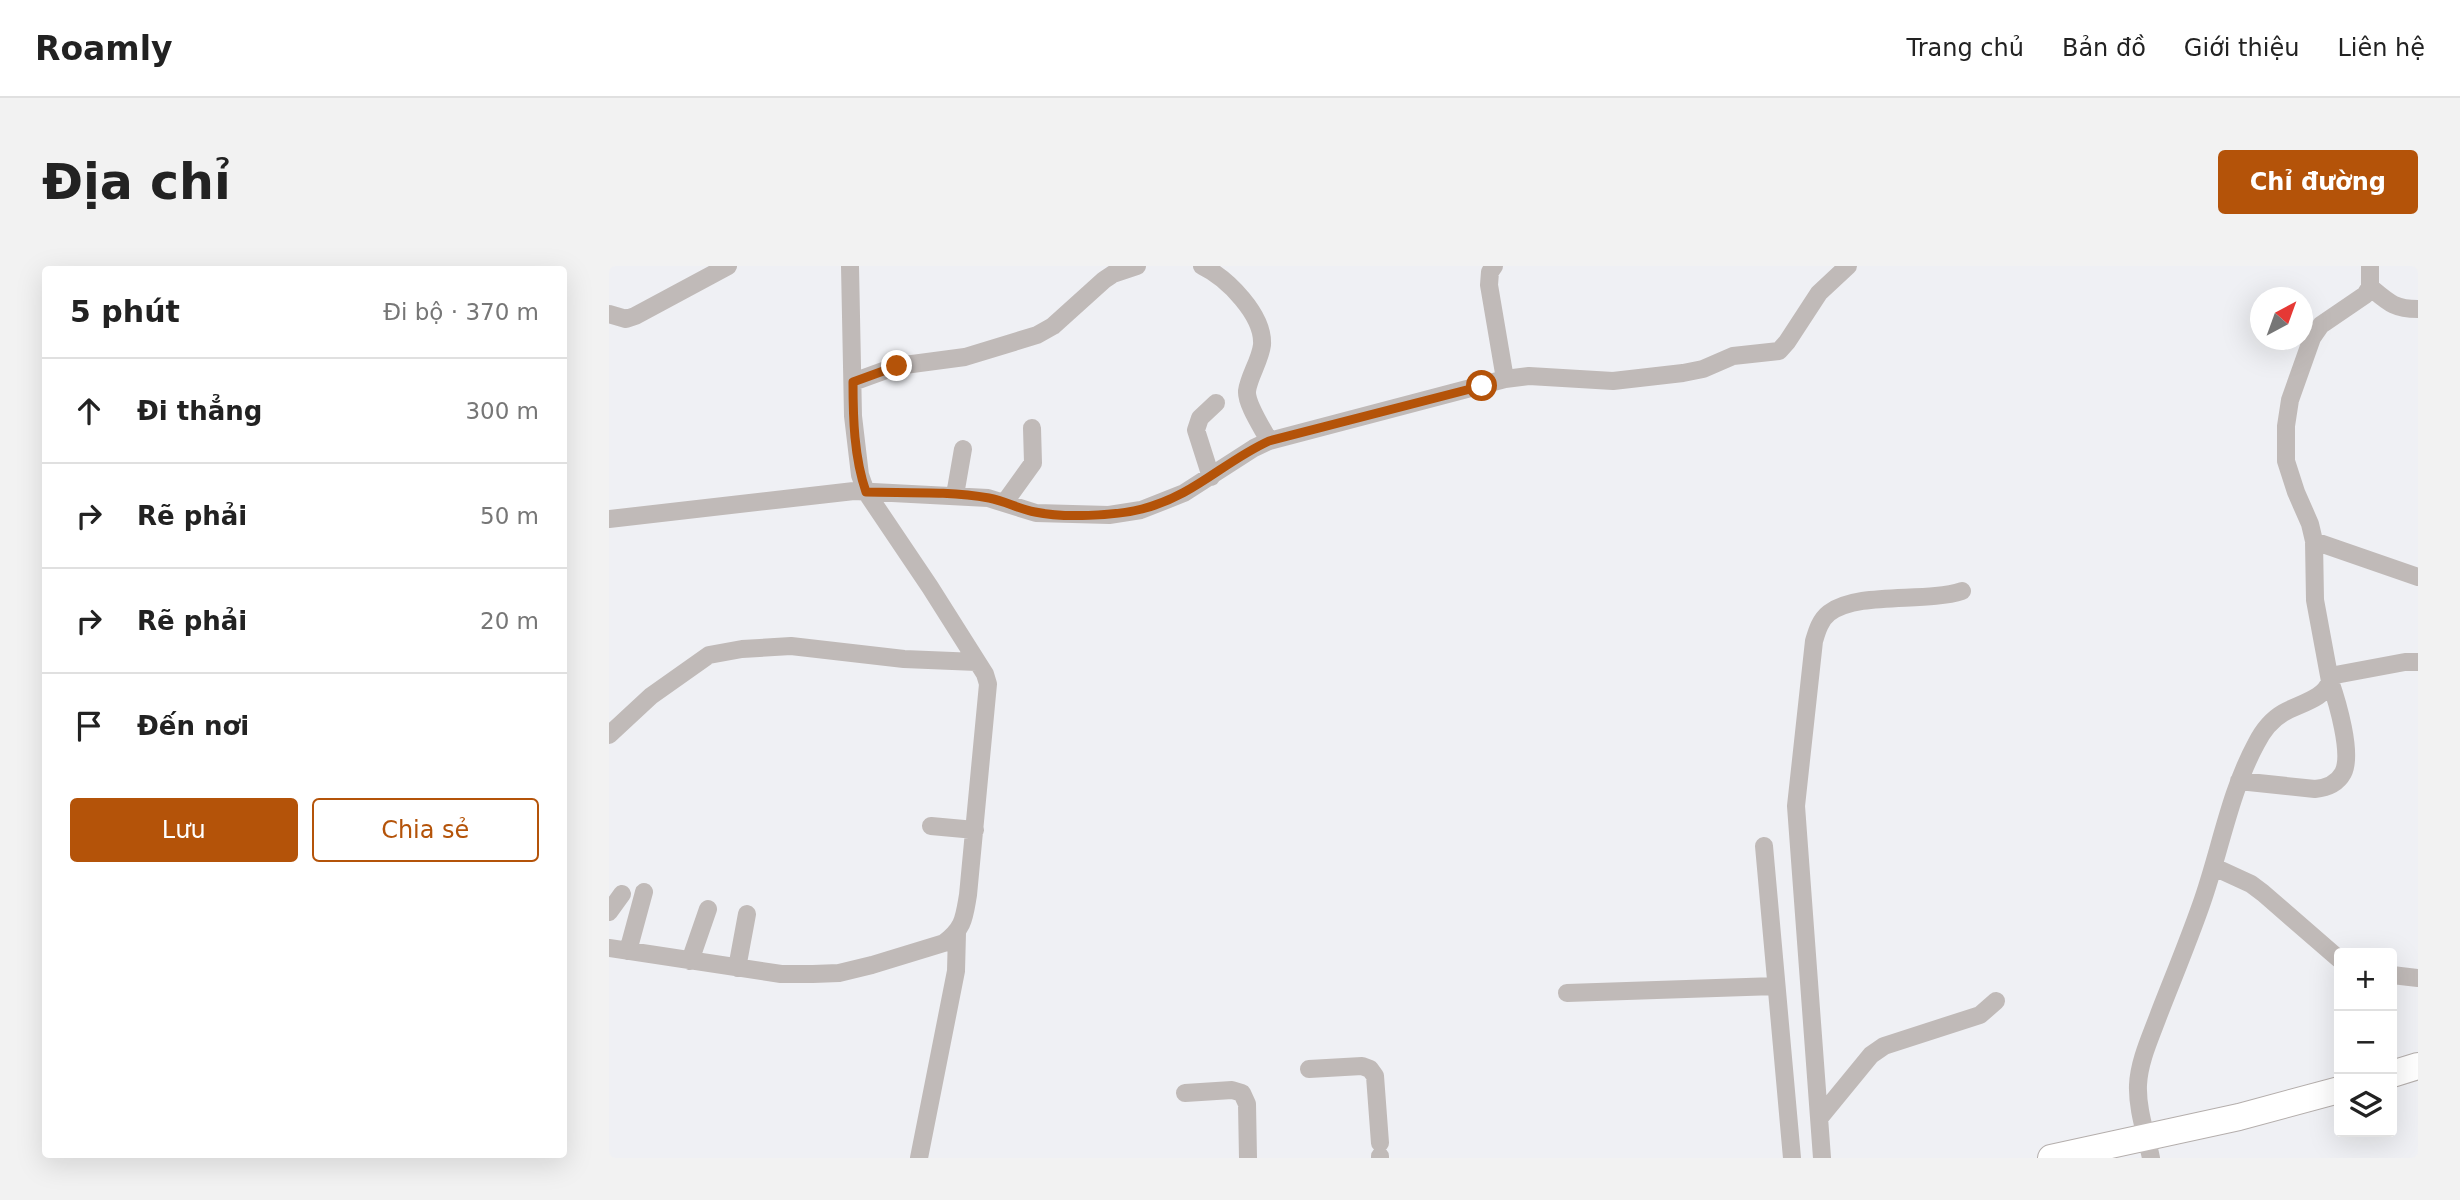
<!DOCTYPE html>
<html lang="vi">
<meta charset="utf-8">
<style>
body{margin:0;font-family:"DejaVu Sans",sans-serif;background:#f2f2f2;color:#222}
.controls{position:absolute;right:21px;bottom:21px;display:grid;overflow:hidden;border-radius:7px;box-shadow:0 7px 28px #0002}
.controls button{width:63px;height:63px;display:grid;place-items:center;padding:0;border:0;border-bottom:2px solid #e0e0e0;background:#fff;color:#222;font:35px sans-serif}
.compass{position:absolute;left:1641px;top:21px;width:63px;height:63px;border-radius:50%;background:#fff;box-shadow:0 7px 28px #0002;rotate:41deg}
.stop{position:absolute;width:21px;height:21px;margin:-16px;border:5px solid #b45309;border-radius:50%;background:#fff}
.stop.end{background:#b45309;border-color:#fff;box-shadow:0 2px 7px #0008}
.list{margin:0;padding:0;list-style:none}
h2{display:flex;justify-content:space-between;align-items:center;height:91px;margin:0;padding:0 28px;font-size:30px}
h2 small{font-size:23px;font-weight:400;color:#767676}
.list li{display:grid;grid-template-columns:46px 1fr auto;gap:21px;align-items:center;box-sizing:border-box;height:105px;padding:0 28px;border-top:2px solid #e0e0e0}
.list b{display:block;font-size:26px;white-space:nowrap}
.list em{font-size:23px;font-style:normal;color:#767676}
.actions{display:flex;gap:14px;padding:21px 28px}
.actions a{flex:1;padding:16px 0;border:2px solid #b45309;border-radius:7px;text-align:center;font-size:24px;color:#b45309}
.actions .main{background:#b45309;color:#fff}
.icon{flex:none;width:38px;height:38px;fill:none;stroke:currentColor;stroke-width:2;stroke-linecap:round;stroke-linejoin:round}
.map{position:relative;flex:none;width:1809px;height:892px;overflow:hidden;border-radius:7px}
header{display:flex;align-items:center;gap:42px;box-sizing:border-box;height:98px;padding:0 35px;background:#fff;border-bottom:2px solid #e0e0e0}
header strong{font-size:33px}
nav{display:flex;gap:38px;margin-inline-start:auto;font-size:24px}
.intro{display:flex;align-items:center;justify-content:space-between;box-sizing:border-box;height:168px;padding:0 42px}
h1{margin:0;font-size:49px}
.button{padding:18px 32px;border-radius:7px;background:#b45309;color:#fff;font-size:24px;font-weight:700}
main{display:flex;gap:42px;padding:0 42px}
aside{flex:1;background:#fff;border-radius:7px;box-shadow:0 7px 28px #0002}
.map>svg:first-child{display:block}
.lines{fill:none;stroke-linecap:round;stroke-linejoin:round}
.highway-casing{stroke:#b4aeac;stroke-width:28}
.minor{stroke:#c0bab8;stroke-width:18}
.highway{stroke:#fff;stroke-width:26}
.route{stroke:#b45309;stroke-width:9}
</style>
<header>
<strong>Roamly</strong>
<nav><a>Trang chủ</a><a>Bản đồ</a><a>Giới thiệu</a><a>Liên hệ</a></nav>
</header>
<div class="intro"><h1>Địa chỉ</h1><a class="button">Chỉ đường</a></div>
<main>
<aside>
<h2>5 phút<small>Đi bộ · 370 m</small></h2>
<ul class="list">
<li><svg class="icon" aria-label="ahead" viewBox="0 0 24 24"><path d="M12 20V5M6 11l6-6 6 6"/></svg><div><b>Đi thẳng</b></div><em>300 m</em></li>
<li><svg class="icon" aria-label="right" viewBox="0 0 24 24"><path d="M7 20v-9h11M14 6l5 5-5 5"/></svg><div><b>Rẽ phải</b></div><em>50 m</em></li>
<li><svg class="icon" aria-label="right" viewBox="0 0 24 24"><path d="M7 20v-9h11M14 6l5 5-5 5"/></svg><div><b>Rẽ phải</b></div><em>20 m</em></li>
<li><svg class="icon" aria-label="arrive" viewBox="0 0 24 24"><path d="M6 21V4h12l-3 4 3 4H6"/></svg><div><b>Đến nơi</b></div></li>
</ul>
<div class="actions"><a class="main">Lưu</a><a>Chia sẻ</a></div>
</aside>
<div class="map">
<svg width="1809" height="892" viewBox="0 0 1809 892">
<rect width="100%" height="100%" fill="#eff0f4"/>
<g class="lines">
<defs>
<path id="highway" d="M1783,808L1809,800
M1442,892L1630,851L1730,824"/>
</defs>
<use href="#highway" class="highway-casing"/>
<path class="minor" d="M593,0C618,12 655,49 653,79C651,95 640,110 638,125C637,138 654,163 660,175
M885,0L881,6L880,19L896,113
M1761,21C1779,36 1785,43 1809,43
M0,48L17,53L26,50L119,0
M244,116L288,100L356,91L428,69L444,60L495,14L504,8L528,0
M602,211L587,164L591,152L607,137
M346,229L354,183
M396,236L424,197L423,162
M0,253L245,225L379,232L427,247L500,249L532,244L575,227L645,182L660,175L896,113L920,110L1004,115L1074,107L1094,103L1124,90L1170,85L1178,76L1210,27L1239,0
M1705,275L1809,311
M1721,410L1796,396H1809
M0,469L42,430L100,389L133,383L182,380L295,393L368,396
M1630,515L1706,523C1717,522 1728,518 1734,507C1744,488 1728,435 1721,415
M322,560L366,564
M1155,580L1183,892
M1605,601L1642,618L1654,627L1730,693
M0,646L13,628
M0,682L172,708H204L230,707L263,699L335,677C355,662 355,652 359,629L379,418L376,408L321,321L257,226L251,209L244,150L241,0
M19,685L35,626
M81,695L99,643
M128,702L138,648
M1783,709L1809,712
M958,727L1167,720
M700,803L753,800L761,803L766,810L771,877
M576,827L623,824L633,827L638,838L639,892
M1212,850L1262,789L1275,780L1371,749L1387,735
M771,890V892
M310,892L347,705L348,667
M1213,892L1187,540L1205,375C1208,365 1211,354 1220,347C1249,325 1316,337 1353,325
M1542,892C1537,868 1528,843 1529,819C1530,795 1542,770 1550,748C1564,712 1579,676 1592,639C1611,586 1620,528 1647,478C1653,466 1662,454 1674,447C1689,438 1716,433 1721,415L1706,334L1705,275L1701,258L1687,226L1677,195V160L1681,134L1703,72L1712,59L1756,29L1761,21V0"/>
<use href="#highway" class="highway"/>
</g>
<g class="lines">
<path class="route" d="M288,100L244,116C244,152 245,191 257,226C297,227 340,225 380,232C396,235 410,243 426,246C453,252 506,250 533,243C585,230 614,196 660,175L873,120"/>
</g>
</svg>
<div class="controls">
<button>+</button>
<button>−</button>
<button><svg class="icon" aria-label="layers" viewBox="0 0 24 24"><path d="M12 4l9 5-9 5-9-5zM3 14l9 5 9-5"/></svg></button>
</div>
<svg class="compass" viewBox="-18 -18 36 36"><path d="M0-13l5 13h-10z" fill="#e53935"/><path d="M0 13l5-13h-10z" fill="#767676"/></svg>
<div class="stop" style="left:873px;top:120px"></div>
<div class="stop end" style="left:288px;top:100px"></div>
</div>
</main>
